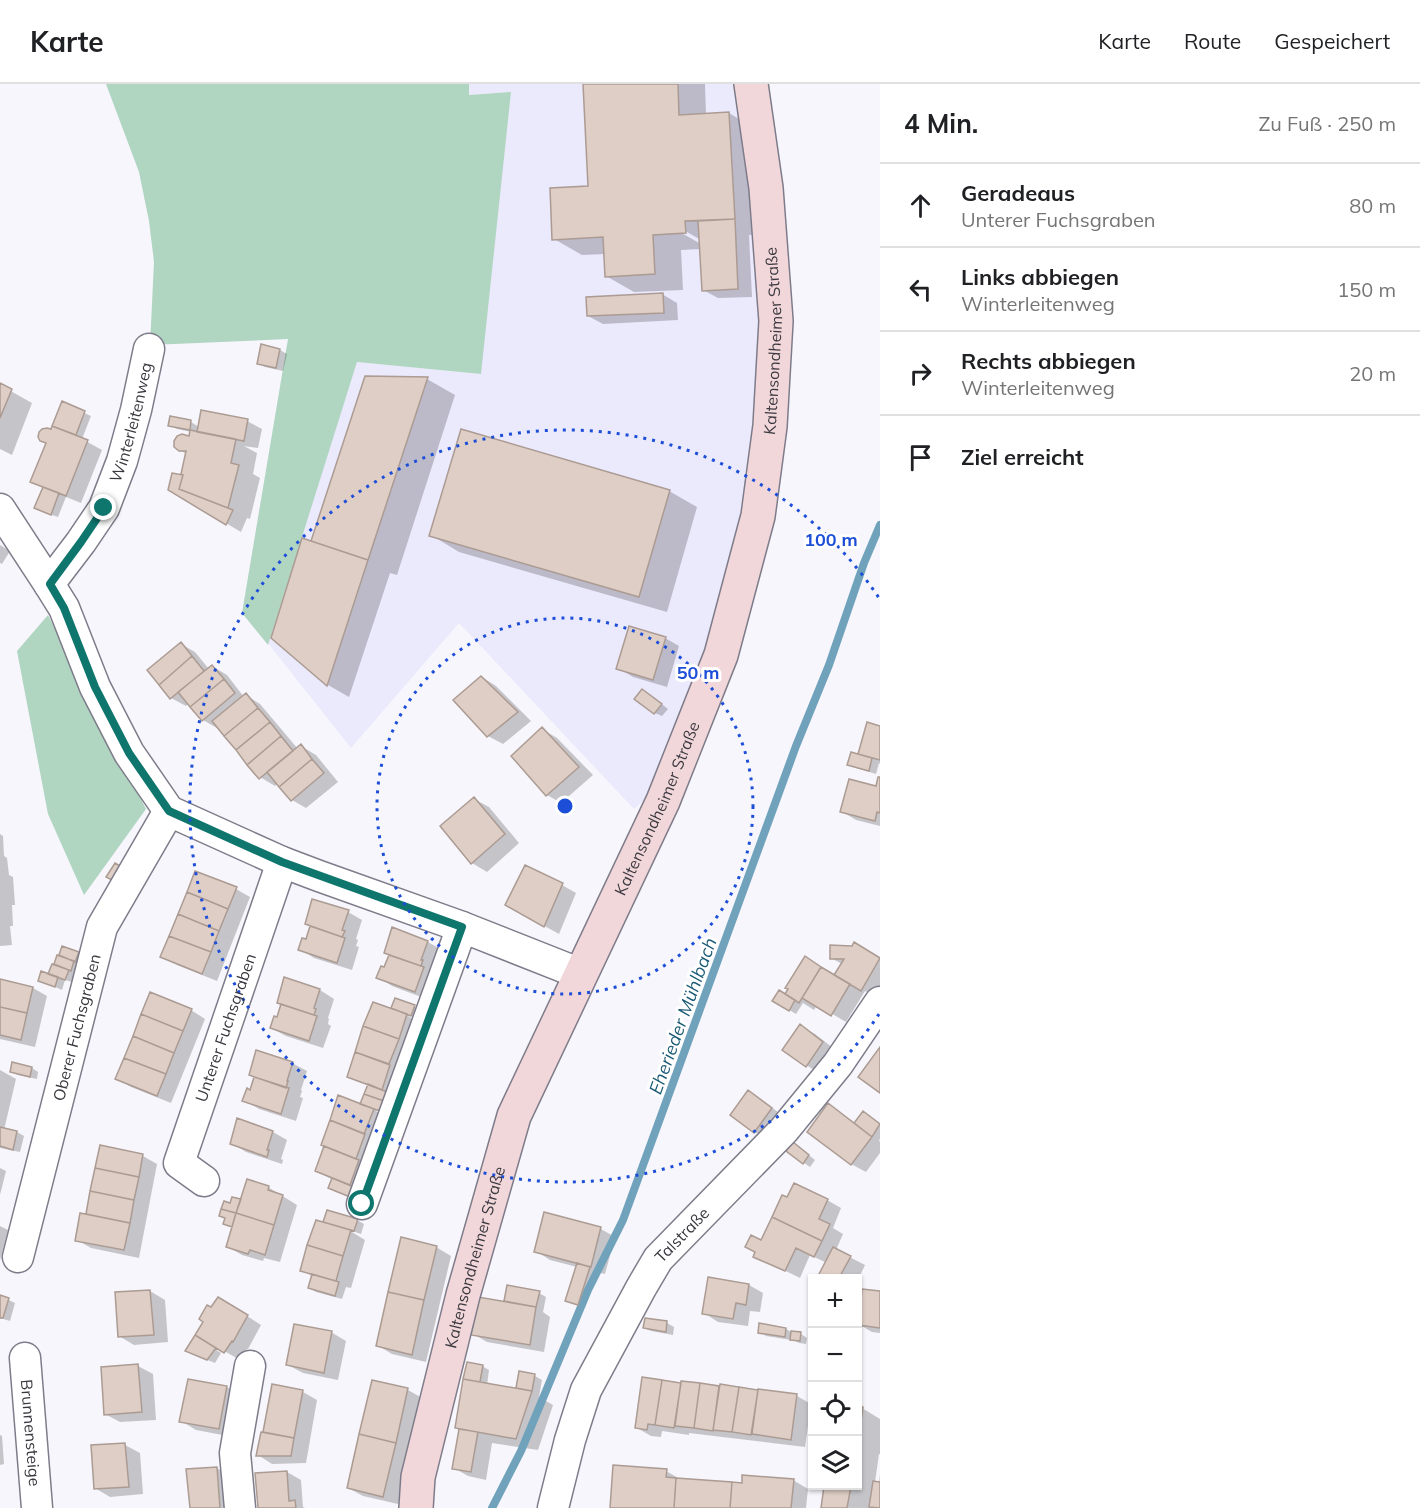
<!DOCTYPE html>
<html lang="de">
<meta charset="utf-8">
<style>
body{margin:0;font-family:Mulish,sans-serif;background:#f6f6f6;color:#202124}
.controls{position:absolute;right:18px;bottom:18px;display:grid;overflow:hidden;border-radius:0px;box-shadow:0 2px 4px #0004}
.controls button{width:54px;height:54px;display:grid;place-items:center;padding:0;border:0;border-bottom:2px solid #e0e0e0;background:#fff;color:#202124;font:30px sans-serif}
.stop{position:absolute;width:18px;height:18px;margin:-14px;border:4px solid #0f766e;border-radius:50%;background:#fff}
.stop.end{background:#0f766e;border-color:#fff;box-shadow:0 2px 6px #0008}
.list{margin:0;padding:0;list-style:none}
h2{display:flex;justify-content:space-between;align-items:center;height:78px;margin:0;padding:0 24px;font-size:26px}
h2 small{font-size:20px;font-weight:400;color:#757577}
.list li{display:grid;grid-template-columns:39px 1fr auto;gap:18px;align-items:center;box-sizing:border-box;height:84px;padding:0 24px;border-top:2px solid #e0e0e0}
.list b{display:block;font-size:22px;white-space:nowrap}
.list p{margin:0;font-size:20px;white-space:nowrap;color:#757577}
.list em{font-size:20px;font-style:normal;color:#757577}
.icon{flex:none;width:33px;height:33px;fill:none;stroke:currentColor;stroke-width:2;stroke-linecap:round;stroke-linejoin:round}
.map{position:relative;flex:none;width:880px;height:1424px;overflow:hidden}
header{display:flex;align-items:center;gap:36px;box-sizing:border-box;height:84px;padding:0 30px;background:#fff;border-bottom:2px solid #e0e0e0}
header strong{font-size:28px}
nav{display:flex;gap:33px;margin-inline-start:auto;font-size:21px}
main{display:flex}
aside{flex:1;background:#fff}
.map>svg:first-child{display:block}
.built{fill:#ebe9fc}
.green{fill:#b0d5c1}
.shadow{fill:#0003;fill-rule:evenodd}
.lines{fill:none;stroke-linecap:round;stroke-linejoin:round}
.stream{stroke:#70a2bb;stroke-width:8}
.building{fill:#decec5;stroke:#ab9b93;stroke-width:1.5}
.minor-casing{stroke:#7e7c8a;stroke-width:33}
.secondary-casing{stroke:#7e7c8a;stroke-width:36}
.minor{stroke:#fff;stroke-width:30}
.secondary{stroke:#f2d7da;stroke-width:33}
.route{stroke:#0f766e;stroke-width:8}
.ring{fill:none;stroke:#1d4ed8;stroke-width:3;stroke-dasharray:3 6}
.labels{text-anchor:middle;stroke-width:6;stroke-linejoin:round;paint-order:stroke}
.street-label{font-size:16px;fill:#39383f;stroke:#fff}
.water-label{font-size:18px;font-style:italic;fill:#1b5b76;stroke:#fff}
.centre{fill:#1d4ed8;stroke:#fff;stroke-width:3}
.ring-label{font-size:18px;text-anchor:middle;font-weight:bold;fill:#1d4ed8;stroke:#fff;stroke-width:6;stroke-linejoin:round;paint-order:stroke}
</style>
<header>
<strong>Karte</strong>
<nav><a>Karte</a><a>Route</a><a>Gespeichert</a></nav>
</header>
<main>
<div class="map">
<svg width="880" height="1424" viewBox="0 0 880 1424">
<rect width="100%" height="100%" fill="#f7f6fc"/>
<path class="built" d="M469,0H737L753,108L763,240L746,428L706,565L651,710L634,725L459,539L351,664L267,558L357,278L480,290L511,8L469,11Z"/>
<path class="green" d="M106,0H469V11L511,8L481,290L357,278L268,561L242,529L288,255L150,261L154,178L149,137L139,88Z
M48,531L146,725L84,811L48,730L17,567Z"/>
<path class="shadow" d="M584,0H705L706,31L729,29L757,46L762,150L749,151L752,213L718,214L703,206L701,165L681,166L683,206L634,208L606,192L605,170L582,171L554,155L590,103ZM680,144L701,156V160L678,147Z
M662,210L677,219L678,236L603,240L588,232Z
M262,262L280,266L287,270L283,287L265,283L258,279Z
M427,295L455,311L397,491L390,489L349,613L328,601L273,554L312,459Z
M0,301L32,319L12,371L0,365Z
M63,319L91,332L82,355L102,366L81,419L66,413L58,433L43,428L44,404L32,397Z
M171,334L191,338L199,343L247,337L262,345L258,364L244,362L257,369L253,390L260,394L250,435L247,434L241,448L170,406L182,392L187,370L179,366L190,354L191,348L177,345L170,341Z
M669,407L697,423L667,528L459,468L431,451Z
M0,461L10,467L2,480L0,479Z
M665,554L679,562L667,603L633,593L618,584Z
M181,560L195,568L209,585L212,582L227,591L244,613L246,611L260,620L298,665L301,662L316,671L338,698L306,724L292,716L278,699L275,702L260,693L219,643L217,644L203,636L189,619L186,622L171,614Z
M482,593L496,602L531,637L503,660L488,652Z
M649,610L668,625L662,632L655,629Z
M868,640L880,643V680L879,679L876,690L856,684L849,680L859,672Z
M542,645L557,654L593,691L561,719L547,711Z
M880,695V742L856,736L841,727L877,704Z
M474,715L489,723L519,759L487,788L472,779L442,742Z
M0,750L3,752L4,772L7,774L9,791L13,793L15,821H12L13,842H10L12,861L0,862Z
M562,801L576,809L559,850L521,829Z
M236,805L250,813L217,897L177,881L162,873Z
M348,828L362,836L356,855L358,856L356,862L359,863L352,886L314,874L300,865L307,856L312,842L307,840Z
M428,858L442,866L429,916L392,902L378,893L385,885L391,871Z
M854,860L880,875V907L876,914L865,907L846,938L817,921L814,926L803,919L796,930L774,917L835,892L842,880L831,874L853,863Z
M63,864L85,873L76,889L72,898L65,896L62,906L40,896L49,891L58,873H60Z
M0,896L33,904L47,912L35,963L0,955Z
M320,906L334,915L328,934L329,935L328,940L331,942L323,964L286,952L271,944L278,935Z
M414,922L421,926L418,934L409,931L408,932L421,940L387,1030L376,1026V1027L388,1035L357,1116L330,1104L333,1096L317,1087L361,1021L369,1002L349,992L364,942L398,927Z
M191,926L205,935L171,1019L131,1003L117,994Z
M800,942L815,950L837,967L821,990L806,981Z
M292,979L307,987L301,1006L302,1007L300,1013L303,1014L296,1037L259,1025L244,1016L251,1008L256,993Z
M32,984L38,988L37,995L18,991L12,987Z
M0,986L16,995L4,1046L17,1048L24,1052L20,1068L0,1064Z
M748,1008L763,1017L786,1034L769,1056L755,1048Z
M829,1021L855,1039L870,1033L880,1040V1055L879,1056L880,1058V1069L866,1088L851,1080Z
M238,1036L273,1048L287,1056L281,1075L283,1076L282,1080L246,1068L232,1059Z
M101,1063L143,1072L157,1080L139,1174L91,1164L77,1156L87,1132Z
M800,1064L815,1076L810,1083L804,1079Z
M0,1084L6,1087L0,1111Z
M268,1103L297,1121L280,1178L264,1174L263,1177L242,1171L228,1163L232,1143L225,1140L231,1120L242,1117Z
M788,1115L827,1116L841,1124L833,1144L843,1150L836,1166L865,1181L858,1196V1194H819L827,1179L810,1171L800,1194L755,1172L761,1158Z
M546,1130L601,1145L615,1153L605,1190L596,1188L585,1224L566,1216L577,1183L550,1176L536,1167Z
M357,1136L364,1140L361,1150L352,1147V1148L365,1156L351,1204L346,1203L342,1215L316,1208L309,1204L312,1192L302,1186L330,1142Z
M0,1142L8,1146L0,1176Z
M436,1163L451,1172L426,1278L392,1270L377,1261Z
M749,1201L763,1209L760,1228L750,1227L748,1242L718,1238L704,1229Z
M508,1203L539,1209L546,1213L543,1228L550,1233L544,1268L487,1258L473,1250L505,1219Z
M863,1206L880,1209V1249L872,1248L858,1240Z
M150,1207L165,1216L168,1258L134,1261L119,1252Z
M0,1212L15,1219L10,1237L0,1234Z
M233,1223L261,1241L248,1265H247L240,1276L210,1259L208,1261L221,1269L215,1279L193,1270L212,1225Z
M646,1236L667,1239L674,1243L673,1251L651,1247L644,1244Z
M786,1245L793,1249L801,1250L807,1254L806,1260L799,1259L792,1255L791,1256L766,1252L760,1248Z
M331,1248L346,1257L338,1296L303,1289L288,1281Z
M138,1282L153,1290L156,1336L120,1338L105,1330Z
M482,1282L489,1286L487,1301L523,1307L518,1304L520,1289L535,1292L542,1296L539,1313L553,1321L538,1366L492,1359L486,1396L468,1392L454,1384L461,1346L456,1344Z
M373,1298L408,1306L422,1314L398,1420L363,1412L348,1404Z
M682,1298L797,1312L811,1320L805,1363L689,1349V1351L662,1347L661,1353L651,1352L637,1344L682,1301Z
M273,1302L303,1308L317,1316L306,1379L272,1380L258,1371L264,1350Z
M227,1303L241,1312L233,1353L196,1346L181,1337Z
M858,1324H862L880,1335V1370H879L875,1398L879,1399L880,1390V1424H822L826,1402H858Z
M0,1351L2,1352L4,1380L0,1381Z
M125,1361L140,1369L143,1410L110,1413L95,1404Z
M217,1384L231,1393L234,1424H191Z
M666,1387L682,1396L743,1400L793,1396L808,1405L806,1424H611Z
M287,1388L301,1396L303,1423L305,1424H259Z"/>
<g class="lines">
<path class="stream" d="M492,1424L521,1367L588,1206L623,1136L796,662L829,581L864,479L880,441"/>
</g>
<path class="building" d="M583,0H678L679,31L729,28L735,135L685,137L686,149L653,151L655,190L605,193L603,153L552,156L550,104L588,102Z
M735,135L738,205L702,207L698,137Z
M663,209L664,229L587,232L586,213Z
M261,260L280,265L276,284L257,280Z
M365,292L428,293L368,476L311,457Z
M0,299L12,305L0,334Z
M62,317L85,327L76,351L52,342Z
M201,326L248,335L244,357L197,348Z
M170,332L191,336L190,346L168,342Z
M52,342L88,356L66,412L30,398L46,359L40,357L38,353L39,348L42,345L47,344L51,345Z
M461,345L670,406L639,513L429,452Z
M190,346L236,355L231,379L239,381L228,424L179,405L183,391L181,390L186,367H179L174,363V357L177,352L182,350L189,352Z
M172,389L183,391L179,405L233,426L226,441L168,406Z
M43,403L59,409L51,431L34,424Z
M302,454L368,476L327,602L271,554Z
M629,542L666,553L653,596L616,585Z
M181,558L192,572L159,601L147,586Z
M192,572L204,587L170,615L159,601Z
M212,581L224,595L190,623L178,608Z
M481,592L518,628L487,653L453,616Z
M224,595L235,609L202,637L190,623Z
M642,605L662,620L654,630L634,615Z
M246,609L258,624L224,652L212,637Z
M258,624L270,638L236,666L224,652Z
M270,638L281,652L247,681L236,666Z
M867,638L880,642V676L858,670Z
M542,643L579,683L546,712L511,672Z
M281,652L293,667L259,695L247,681Z
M301,660L312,675L279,703L267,688Z
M851,668L872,674L869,687L847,681Z
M312,675L324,689L291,717L279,703Z
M878,693H880V729L877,728L875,737L840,728L849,695L876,702Z
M474,713L505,750L471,780L440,742Z
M115,779L123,784L114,797L106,793Z
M525,781L563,799L544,843L505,821Z
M195,787L237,803L228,825L187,808Z
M187,808L228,825L219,847L178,830Z
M312,815L349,826L342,846L345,847L342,853L305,840Z
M178,830L219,847L211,868L169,852Z
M310,842L345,854L337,879L298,866L302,854L306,855Z
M392,843L428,857L421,876H423L421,882L384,869Z
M169,852L211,868L202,890L160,873Z
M854,858L880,874L861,907L834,891L844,875H830V861L852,862Z
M62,862L79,868L75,878L59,871Z
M57,871L74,877L71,887L54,880Z
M389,871L424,883L415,908L376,894L381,882L384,883Z
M805,872L821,883L799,919L785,910L788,905L785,904Z
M52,880L69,886L65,896L48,890Z
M821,883L850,900L831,932L802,914Z
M41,887L58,893L55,903L38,897Z
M284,893L320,905L314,924L316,925L314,931L277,919Z
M0,895L33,903L27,929L0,923Z
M779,906L795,916L789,927L772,917Z
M150,908L192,925L183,947L141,930Z
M395,914L415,921L411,932L391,924Z
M373,918L407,930L399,955L363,942Z
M281,920L317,932L309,957L270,944L274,932L277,933Z
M0,923L27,929L21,956L0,951Z
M141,930L183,947L174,969L133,952Z
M800,940L823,958L806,983L782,966Z
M363,942L399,955L389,980L355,968Z
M133,952L174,969L166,990L124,974Z
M880,963V1009L858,993Z
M256,966L293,978L287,997H288L286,1004L249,991Z
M355,968L390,981L382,1006L347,993Z
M124,974L166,990L157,1012L115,995Z
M12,978L32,983L30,993L10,988Z
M254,993L289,1004L281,1030L242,1017L247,1004L250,1006Z
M368,1000L387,1008L384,1017L364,1010Z
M748,1006L772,1024L754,1049L730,1031Z
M364,1010L384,1017L380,1027L360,1020Z
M338,1011L374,1025L364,1050L330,1036Z
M828,1019L872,1053L851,1081L807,1048Z
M863,1027L880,1040L872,1053L854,1039Z
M237,1034L273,1047L267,1066H269L267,1073L230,1060Z
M330,1036L365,1050L356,1075L321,1061Z
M0,1043L17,1047L13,1066L0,1062Z
M793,1058L809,1071L803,1080L786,1067Z
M100,1061L143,1070L139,1093L95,1084Z
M324,1062L359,1076L350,1101L315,1087Z
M95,1084L139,1093L134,1116L90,1107Z
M332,1094L354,1103L350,1113L328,1104Z
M247,1095L269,1102L268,1106L283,1111L274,1141L236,1129Z
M794,1099L828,1115L819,1135L830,1140L822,1157L772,1133L782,1111L787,1113Z
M90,1107L134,1116L130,1139L86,1130Z
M232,1113L241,1115L236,1129L221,1125L224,1117L230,1119Z
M221,1125L236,1129L232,1143L223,1140L225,1134L219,1132Z
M327,1126L358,1135L354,1147L323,1138Z
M544,1128L601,1143L591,1183L534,1168Z
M80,1129L130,1139L124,1166L75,1157Z
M236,1129L274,1141L265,1171L250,1166L248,1170L226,1163Z
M772,1133L822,1157L814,1173L796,1164L785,1187L753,1173L755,1168L745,1163L751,1151L761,1156Z
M316,1136L351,1146L343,1172L307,1161Z
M401,1153L437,1162L424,1216L388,1208Z
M307,1161L343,1172L336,1197L300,1187Z
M833,1163L851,1172L839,1194H817Z
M577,1179L590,1183L578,1221L565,1217Z
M312,1190L339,1198L335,1212L308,1204Z
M708,1193L749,1200L746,1221L736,1219L733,1235L702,1230Z
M507,1201L540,1207L536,1223L504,1217Z
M862,1205L880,1207V1244L858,1241Z
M150,1206L154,1251L118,1253L115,1208Z
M388,1208L424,1216L412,1271L376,1262Z
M0,1211L9,1214L3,1234H0Z
M218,1213L248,1231L233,1258L232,1257L224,1269L195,1251L203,1238L199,1235L207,1221L211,1223Z
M478,1213L536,1223L530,1261L471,1251Z
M645,1234L667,1237L666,1248L643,1244Z
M759,1239L786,1244L785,1253L758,1249Z
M294,1240L332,1247L324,1289L286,1281Z
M791,1247L801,1248L800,1257L790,1256Z
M195,1251L216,1264L207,1276L185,1267Z
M467,1278L483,1281L480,1298L463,1295Z
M138,1280L142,1328L104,1331L101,1283Z
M519,1287L535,1290L532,1307L516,1304Z
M642,1293L662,1296L655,1341L648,1340L647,1346L635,1344Z
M188,1295L227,1302L219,1345L179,1338Z
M463,1295L532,1307L516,1355L455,1344Z
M372,1296L408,1304L396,1359L359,1350Z
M662,1296L681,1299L674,1344L655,1341Z
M681,1297L700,1299L694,1344L675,1342Z
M700,1299L719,1302L713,1347L694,1344Z
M272,1300L303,1306L294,1354L263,1348Z
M720,1300L739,1303L732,1348L713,1346Z
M739,1303L758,1306L751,1351L732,1348Z
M758,1305L797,1310L791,1356L752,1350Z
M858,1322L863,1323L858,1358Z
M459,1345L478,1348L471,1388L452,1385Z
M261,1348L294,1354L291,1372H256Z
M359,1350L396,1359L383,1413L347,1404Z
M125,1359L129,1403L94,1405L91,1361Z
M613,1381L667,1385L666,1393L676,1394L674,1424H610Z
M217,1383L220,1424H190L186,1385Z
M287,1387L289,1417L295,1416L296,1424H258L255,1389Z
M742,1391L794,1395L791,1424H730L732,1398L742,1399Z
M676,1394L732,1398L730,1424H674Z
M873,1397L880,1398V1424L869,1423Z
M824,1402H851L847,1424H821Z"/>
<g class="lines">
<defs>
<g id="minor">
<path d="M0,425L49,500L64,524L95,603L129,669L169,727L282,778L319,792L462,843L581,890"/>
<path id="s1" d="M49,500L81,458L104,424L122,377L136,326L149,265"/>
<path id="s2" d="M204,1097L179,1079L282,778"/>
<path d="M362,1120L462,843"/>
<path id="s3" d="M18,1173L102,843L169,727"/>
<path id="s4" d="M25,1274L37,1424"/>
<path d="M240,1424L235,1369L250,1282"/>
<path id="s5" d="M553,1424L570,1356L586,1306L641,1204L658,1175L784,1046L838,980L880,918"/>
</g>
<g id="secondary">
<path id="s6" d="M416,1424L418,1393L463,1211L514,1032L663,717L721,571L758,432L770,342L776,237L766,104L751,0"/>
</g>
</defs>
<use href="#minor" class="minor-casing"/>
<use href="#secondary" class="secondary-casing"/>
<use href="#minor" class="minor"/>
<use href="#secondary" class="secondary"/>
</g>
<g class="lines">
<path class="route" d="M104,424L81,458L50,500L64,524L95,603L129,669L169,727L282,778L462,843L362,1120"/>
</g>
<g class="ring">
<circle cx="565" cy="722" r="188"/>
<path d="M879 930A376 376 0 1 1 879 514"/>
</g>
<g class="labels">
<g class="street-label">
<text dy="6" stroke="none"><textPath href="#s6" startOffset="1230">Kaltensondheimer Straße</textPath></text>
<text dy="6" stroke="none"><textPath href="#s1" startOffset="184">Winterleitenweg</textPath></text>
<text dy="6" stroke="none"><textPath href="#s6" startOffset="744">Kaltensondheimer Straße</textPath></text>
<text dy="6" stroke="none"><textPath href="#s3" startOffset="237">Oberer Fuchsgraben</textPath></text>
<text dy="6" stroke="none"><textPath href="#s2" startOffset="174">Unterer Fuchsgraben</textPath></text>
<text dy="6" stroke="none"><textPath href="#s5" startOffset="306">Talstraße</textPath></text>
<text dy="6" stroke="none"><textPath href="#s6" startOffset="258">Kaltensondheimer Straße</textPath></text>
<text dy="6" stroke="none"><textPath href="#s4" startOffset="75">Brunnensteige</textPath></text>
</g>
<g class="water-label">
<text transform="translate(683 932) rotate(-70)" y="6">Eherieder Mühlbach</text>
</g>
</g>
<circle cx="565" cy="722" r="9" class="centre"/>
<g class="ring-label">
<text x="831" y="462">100 m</text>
<text x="698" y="595">50 m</text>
</g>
</svg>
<div class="controls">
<button>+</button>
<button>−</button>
<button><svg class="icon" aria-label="locate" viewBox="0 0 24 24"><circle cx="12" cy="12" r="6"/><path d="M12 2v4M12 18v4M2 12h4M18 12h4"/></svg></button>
<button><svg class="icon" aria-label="layers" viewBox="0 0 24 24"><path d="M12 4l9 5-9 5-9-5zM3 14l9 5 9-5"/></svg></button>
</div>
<div class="stop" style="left:362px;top:1120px"></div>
<div class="stop end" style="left:104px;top:424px"></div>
</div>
<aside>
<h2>4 Min.<small>Zu Fuß · 250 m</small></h2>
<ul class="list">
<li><svg class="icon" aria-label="ahead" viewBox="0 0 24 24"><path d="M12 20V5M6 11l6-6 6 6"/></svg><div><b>Geradeaus</b><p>Unterer Fuchsgraben</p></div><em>80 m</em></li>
<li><svg class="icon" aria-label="left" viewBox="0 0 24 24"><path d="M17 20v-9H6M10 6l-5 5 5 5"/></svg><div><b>Links abbiegen</b><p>Winterleitenweg</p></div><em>150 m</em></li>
<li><svg class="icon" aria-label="right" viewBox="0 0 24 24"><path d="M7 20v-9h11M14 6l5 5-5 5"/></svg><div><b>Rechts abbiegen</b><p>Winterleitenweg</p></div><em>20 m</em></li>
<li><svg class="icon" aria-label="arrive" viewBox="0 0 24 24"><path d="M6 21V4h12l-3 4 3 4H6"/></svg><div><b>Ziel erreicht</b></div></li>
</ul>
</aside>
</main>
